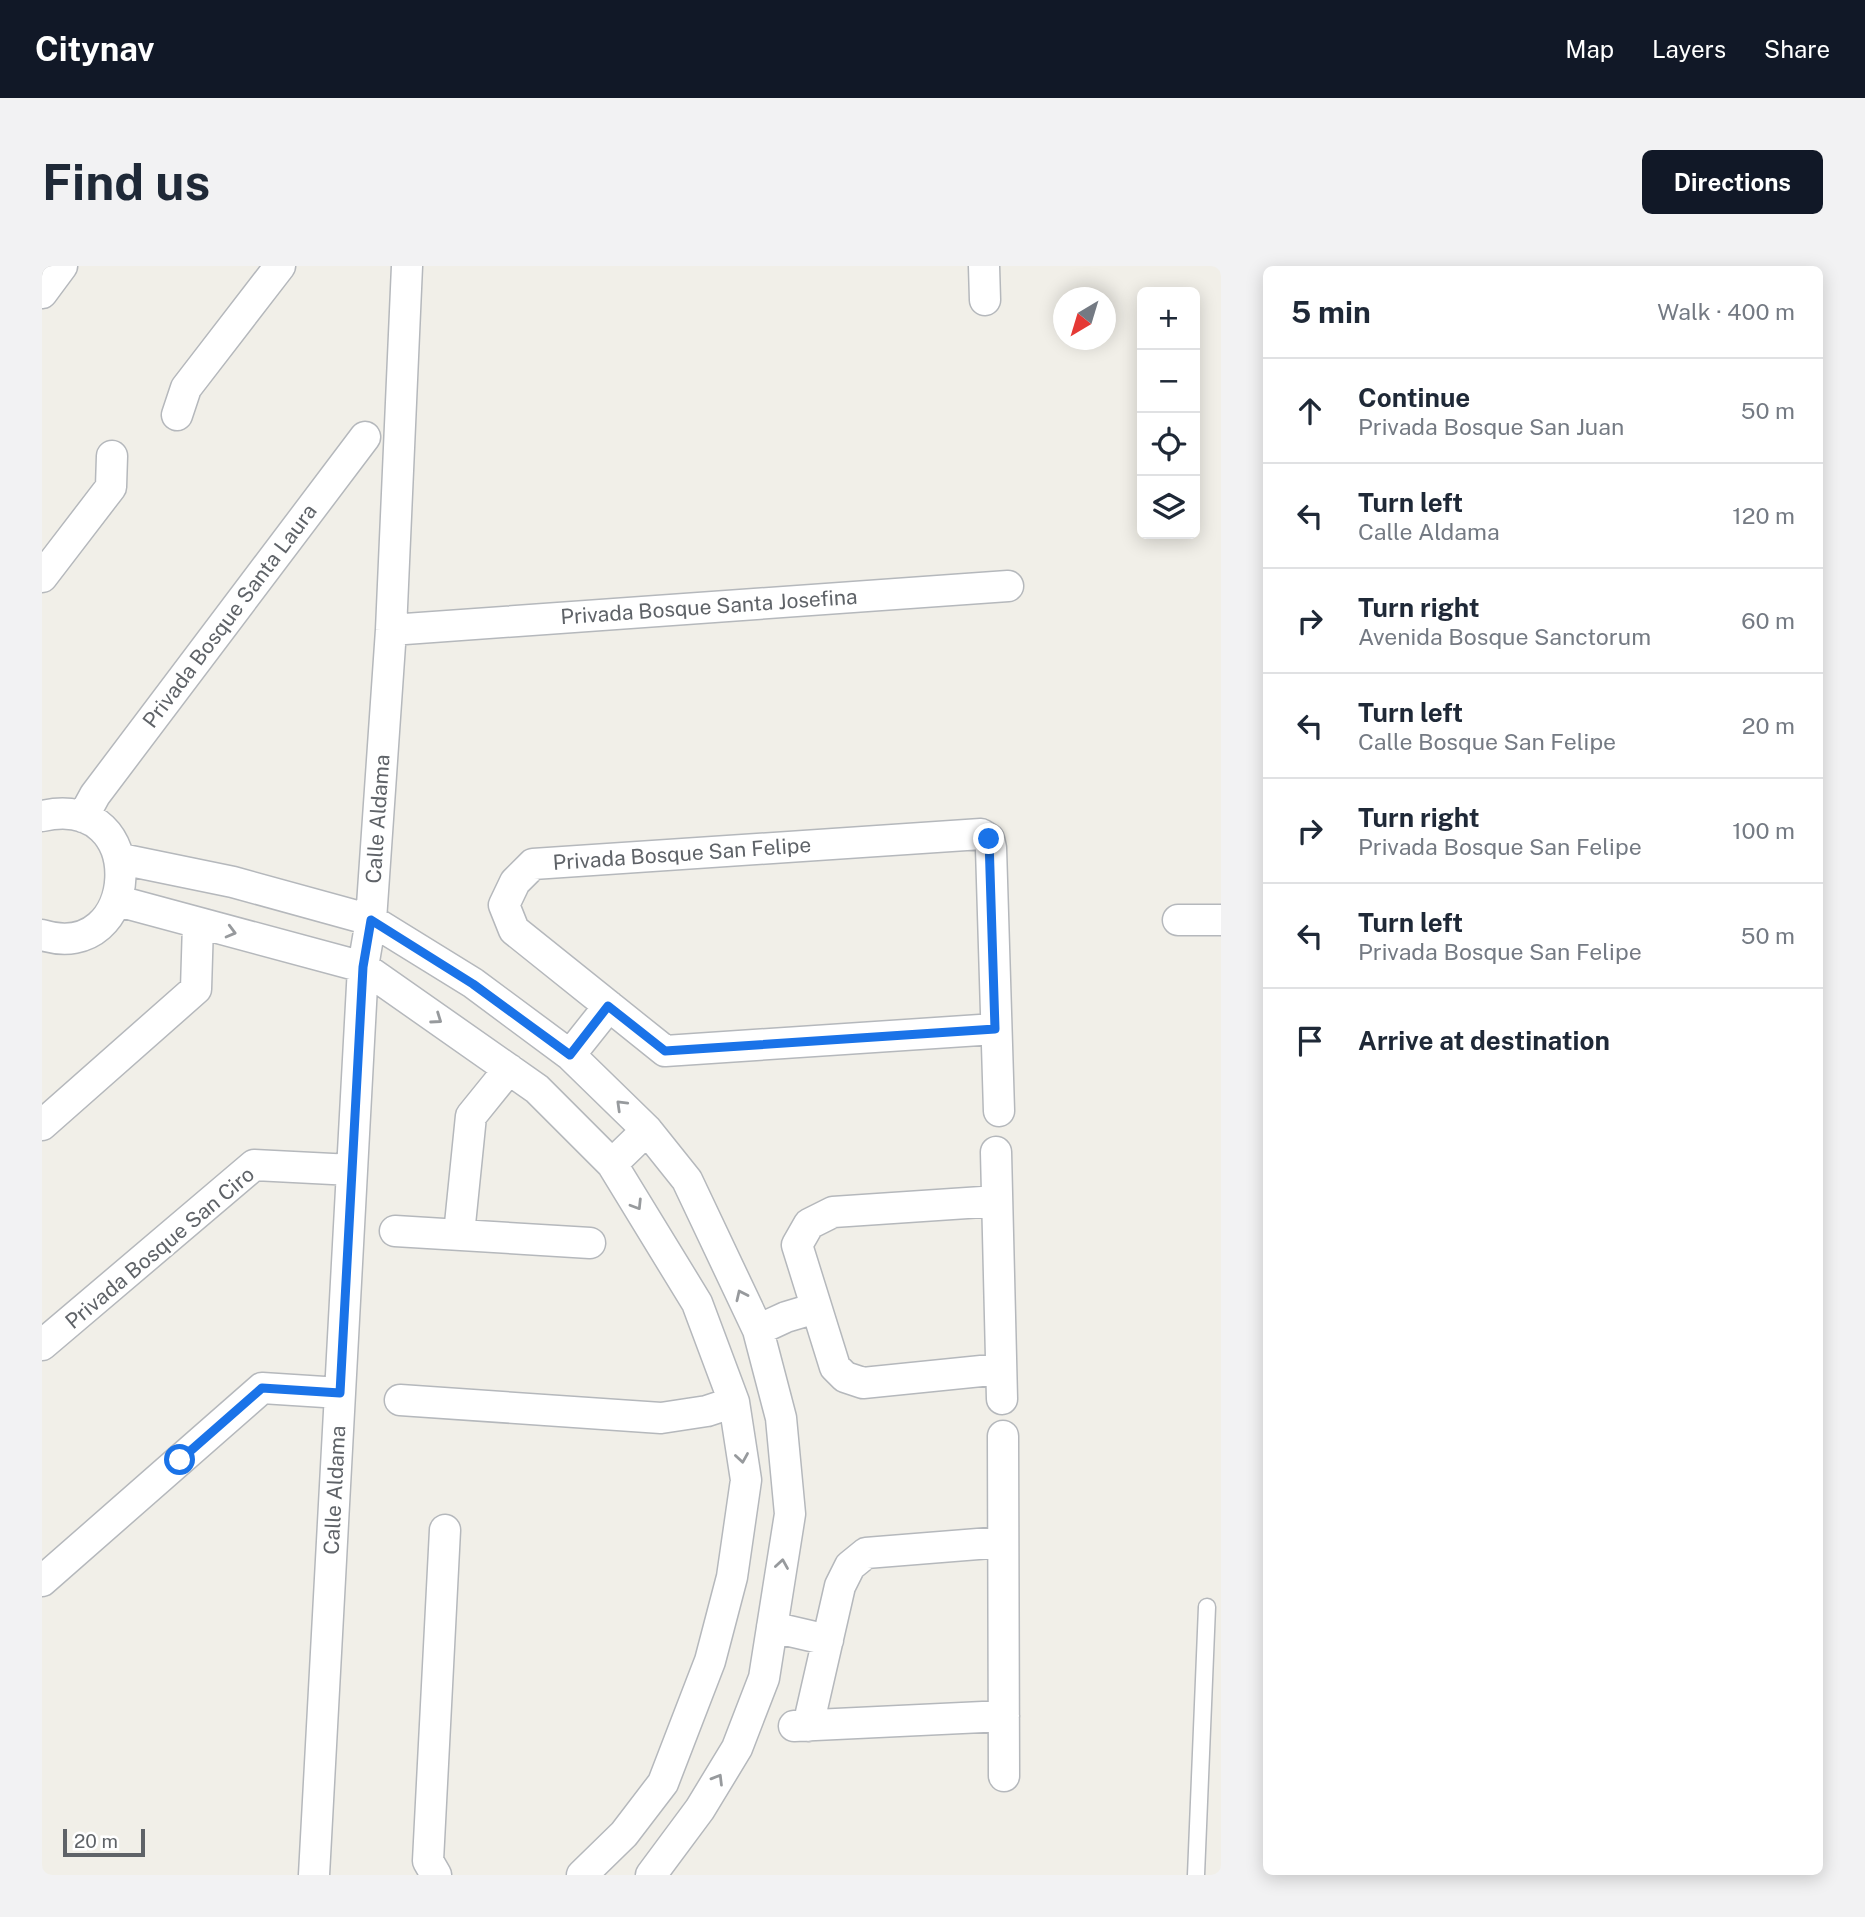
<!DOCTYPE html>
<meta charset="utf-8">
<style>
body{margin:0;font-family:"Public Sans",sans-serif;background:#f2f2f3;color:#1f2937}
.controls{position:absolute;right:21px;top:21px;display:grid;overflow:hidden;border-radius:10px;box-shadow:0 4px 18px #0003}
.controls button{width:63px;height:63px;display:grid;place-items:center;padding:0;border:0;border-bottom:2px solid #e0e1e3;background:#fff;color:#1f2937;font:35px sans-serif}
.compass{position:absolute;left:1011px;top:21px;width:63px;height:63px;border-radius:50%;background:#fff;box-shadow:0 4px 18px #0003;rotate:218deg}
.scale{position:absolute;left:21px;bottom:18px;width:82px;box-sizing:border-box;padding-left:7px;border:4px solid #5f6368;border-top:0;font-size:19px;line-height:24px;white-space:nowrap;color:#5f6368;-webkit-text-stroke:5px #fff;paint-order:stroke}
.stop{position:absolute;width:21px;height:21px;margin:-16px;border:5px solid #1a73e8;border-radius:50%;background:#fff}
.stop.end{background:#1a73e8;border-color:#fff;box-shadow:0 2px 7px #0008}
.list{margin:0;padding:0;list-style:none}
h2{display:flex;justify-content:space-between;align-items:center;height:91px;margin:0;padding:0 28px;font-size:30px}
h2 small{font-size:23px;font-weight:400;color:#747a83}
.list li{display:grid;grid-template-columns:46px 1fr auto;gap:21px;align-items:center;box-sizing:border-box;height:105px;padding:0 28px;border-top:2px solid #e0e1e3}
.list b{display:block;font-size:26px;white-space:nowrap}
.list p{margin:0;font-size:23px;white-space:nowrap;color:#747a83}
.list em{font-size:23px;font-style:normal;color:#747a83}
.icon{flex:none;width:38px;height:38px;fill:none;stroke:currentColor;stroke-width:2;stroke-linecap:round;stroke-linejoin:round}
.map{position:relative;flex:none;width:1179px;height:1609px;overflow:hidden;border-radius:10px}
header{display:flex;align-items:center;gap:42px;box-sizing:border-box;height:98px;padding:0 35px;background:#111827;color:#fff}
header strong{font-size:33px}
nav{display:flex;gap:38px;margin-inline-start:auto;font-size:24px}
.intro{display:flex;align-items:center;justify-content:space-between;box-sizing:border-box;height:168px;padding:0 42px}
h1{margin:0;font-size:49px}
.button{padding:18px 32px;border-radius:10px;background:#111827;color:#fff;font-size:24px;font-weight:700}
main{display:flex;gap:42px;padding:0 42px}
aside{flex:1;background:#fff;border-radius:10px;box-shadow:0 4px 18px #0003}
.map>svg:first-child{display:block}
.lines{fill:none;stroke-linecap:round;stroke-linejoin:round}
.lane-casing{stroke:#b5b8bc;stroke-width:19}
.street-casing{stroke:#b5b8bc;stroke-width:33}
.lane{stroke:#fff;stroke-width:16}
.street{stroke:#fff;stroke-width:30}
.oneway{stroke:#979a9d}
.route{stroke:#1a73e8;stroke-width:9}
.labels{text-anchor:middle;stroke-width:5;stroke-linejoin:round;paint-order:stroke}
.street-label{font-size:21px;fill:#5f6368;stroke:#fff}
</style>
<header>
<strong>Citynav</strong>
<nav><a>Map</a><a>Layers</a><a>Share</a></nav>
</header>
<div class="intro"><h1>Find us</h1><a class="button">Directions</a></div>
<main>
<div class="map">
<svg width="1179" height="1609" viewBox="0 0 1179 1609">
<rect width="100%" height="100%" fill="#f1efe8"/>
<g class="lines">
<defs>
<path id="lane" d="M1154,1609L1165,1341"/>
<path id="street" d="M942,0L943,34
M0,27L20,0
M135,149L144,122L238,0
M0,311L69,221L70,190
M349,364L966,320
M0,550C110,525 99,700 0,669
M41,551L53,529L323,171
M79,593L191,616L329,654L431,717L528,789L605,864L645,914L716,1064L739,1152L748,1248L722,1412L695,1482L658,1543L609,1609
M76,635L321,701L495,823L570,898L655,1037L692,1136L704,1214L690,1311L668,1395L621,1517L582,1568L540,1609
M1136,654H1179
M953,763L623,785L472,664L462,639L473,616L491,598L939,568L947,573L949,582L957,845
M528,789L567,740
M0,859L154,723L156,658
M954,886L960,1133
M570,898L605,864
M955,935L791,946L767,958L755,979L793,1101L803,1111L821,1117L959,1103
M353,965L548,977
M417,968L429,850L467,803
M716,1064L744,1051L774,1042
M0,1079L212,899L310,904
M358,1134L619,1152L665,1145L692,1136
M961,1170L962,1510
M0,1315L220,1122L298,1127
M730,1361L786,1374
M752,1460L962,1450
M766,1460L798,1320L808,1300L824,1287L961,1276
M272,1609L321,701L329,654L349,364L365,0
M394,1609L386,1595L403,1264"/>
</defs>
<use href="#lane" class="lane-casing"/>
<use href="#street" class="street-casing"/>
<use href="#lane" class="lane"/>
<use href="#street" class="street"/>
</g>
<defs><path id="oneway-chevron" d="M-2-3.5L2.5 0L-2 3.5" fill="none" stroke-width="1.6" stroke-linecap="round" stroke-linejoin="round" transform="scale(1.75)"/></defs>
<g class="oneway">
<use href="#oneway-chevron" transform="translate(189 666) rotate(15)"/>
<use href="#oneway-chevron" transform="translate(395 753) rotate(35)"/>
<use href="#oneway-chevron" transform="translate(579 839) rotate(-136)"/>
<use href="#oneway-chevron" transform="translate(595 939) rotate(58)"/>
<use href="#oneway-chevron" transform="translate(699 1029) rotate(-115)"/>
<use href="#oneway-chevron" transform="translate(700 1192) rotate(81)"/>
<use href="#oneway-chevron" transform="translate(740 1298) rotate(-81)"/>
<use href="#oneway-chevron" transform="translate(676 1513) rotate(-59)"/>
</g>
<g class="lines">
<path class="route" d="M138,1194L220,1122L298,1127L321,701L329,654L431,718L528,789L566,740L623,785L953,763L947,573"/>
</g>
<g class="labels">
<g class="street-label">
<text transform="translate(667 341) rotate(-4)" y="7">Privada Bosque Santa Josefina</text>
<text transform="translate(188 350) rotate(-53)" y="7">Privada Bosque Santa Laura</text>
<text transform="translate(336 553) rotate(-86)" y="7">Calle Aldama</text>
<text transform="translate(640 588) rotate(-4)" y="7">Privada Bosque San Felipe</text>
<text transform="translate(118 982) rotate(-40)" y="7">Privada Bosque San Ciro</text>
<text transform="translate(293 1224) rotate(-87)" y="7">Calle Aldama</text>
</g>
</g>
</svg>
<div class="controls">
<button>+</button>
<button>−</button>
<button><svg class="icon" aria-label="locate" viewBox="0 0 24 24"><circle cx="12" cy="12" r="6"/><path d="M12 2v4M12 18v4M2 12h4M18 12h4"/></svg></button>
<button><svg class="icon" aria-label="layers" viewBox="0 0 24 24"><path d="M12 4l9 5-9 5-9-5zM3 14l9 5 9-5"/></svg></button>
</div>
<svg class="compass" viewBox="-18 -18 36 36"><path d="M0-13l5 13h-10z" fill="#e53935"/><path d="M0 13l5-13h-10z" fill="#747a83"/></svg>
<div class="scale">20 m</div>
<div class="stop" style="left:138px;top:1194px"></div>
<div class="stop end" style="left:947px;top:573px"></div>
</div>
<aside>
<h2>5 min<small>Walk · 400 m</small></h2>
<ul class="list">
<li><svg class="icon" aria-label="ahead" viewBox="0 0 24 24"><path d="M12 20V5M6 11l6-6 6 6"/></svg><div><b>Continue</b><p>Privada Bosque San Juan</p></div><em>50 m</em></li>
<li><svg class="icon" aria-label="left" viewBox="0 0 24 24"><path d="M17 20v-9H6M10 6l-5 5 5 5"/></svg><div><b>Turn left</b><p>Calle Aldama</p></div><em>120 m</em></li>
<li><svg class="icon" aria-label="right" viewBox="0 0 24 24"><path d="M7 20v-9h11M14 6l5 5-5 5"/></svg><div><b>Turn right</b><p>Avenida Bosque Sanctorum</p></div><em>60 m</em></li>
<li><svg class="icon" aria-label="left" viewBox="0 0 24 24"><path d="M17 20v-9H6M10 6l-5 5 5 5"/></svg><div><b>Turn left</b><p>Calle Bosque San Felipe</p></div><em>20 m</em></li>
<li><svg class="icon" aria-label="right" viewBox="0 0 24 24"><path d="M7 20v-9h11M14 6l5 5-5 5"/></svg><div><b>Turn right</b><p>Privada Bosque San Felipe</p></div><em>100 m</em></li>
<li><svg class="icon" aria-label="left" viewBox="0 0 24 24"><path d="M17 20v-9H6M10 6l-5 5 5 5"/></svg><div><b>Turn left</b><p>Privada Bosque San Felipe</p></div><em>50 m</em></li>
<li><svg class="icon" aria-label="arrive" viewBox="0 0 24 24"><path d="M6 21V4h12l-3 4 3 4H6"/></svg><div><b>Arrive at destination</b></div></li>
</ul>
</aside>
</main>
